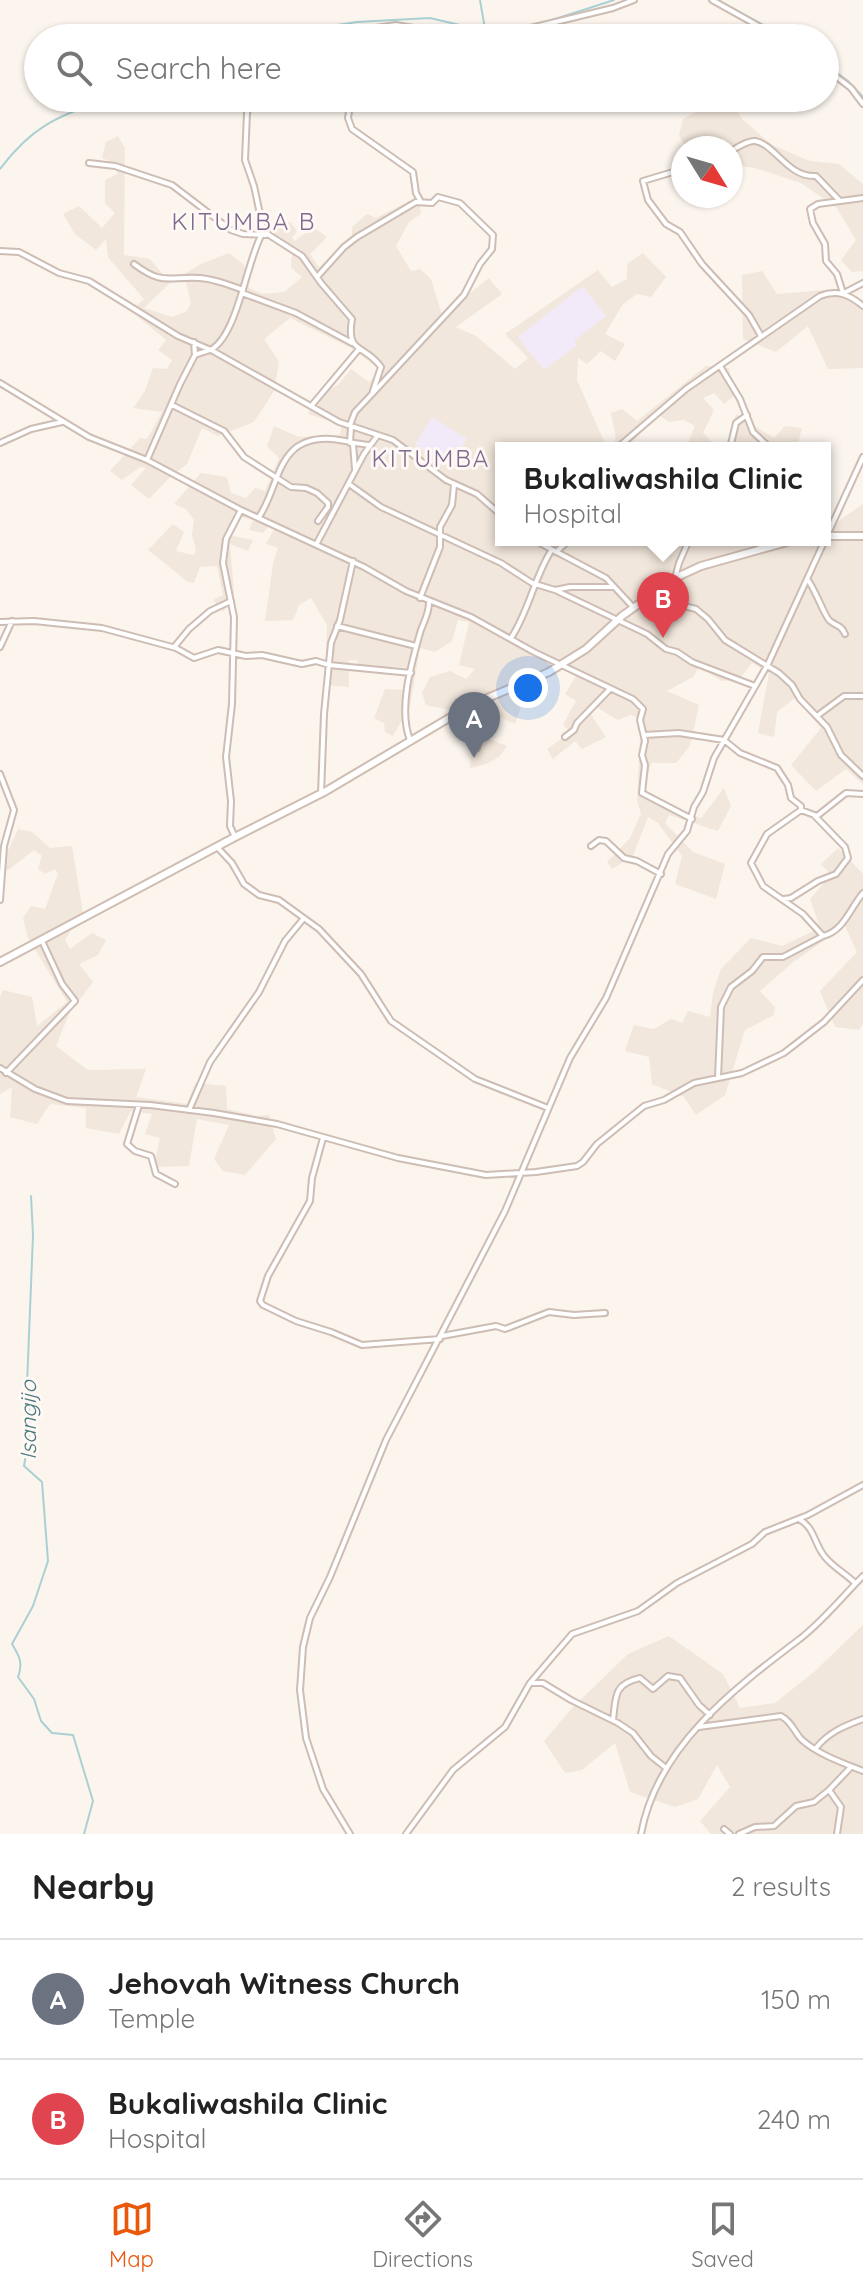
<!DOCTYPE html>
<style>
body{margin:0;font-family:Quicksand,sans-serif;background:#f6f6f6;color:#222}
.compass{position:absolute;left:671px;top:136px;width:72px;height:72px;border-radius:50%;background:#fff;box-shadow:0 2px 6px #0004;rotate:127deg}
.you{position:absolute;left:528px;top:688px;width:28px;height:28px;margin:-20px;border:6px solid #fff;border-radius:50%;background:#1a73e8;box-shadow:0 0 0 12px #1a73e833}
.badge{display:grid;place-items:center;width:52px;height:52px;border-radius:50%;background:#ea580c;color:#fff;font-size:26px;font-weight:700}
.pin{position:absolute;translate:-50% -66px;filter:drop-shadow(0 2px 4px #0008)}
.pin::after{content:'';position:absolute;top:42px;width:28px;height:24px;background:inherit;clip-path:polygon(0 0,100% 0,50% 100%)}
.popup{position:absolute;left:495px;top:442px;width:336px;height:104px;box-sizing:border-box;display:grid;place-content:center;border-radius:0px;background:#fff;filter:drop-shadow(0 2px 6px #0005);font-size:26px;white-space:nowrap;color:#767676}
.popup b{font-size:30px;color:#222}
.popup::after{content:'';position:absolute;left:50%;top:100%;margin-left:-16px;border:16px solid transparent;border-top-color:#fff}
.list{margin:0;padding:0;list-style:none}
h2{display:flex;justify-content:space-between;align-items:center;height:104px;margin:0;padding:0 32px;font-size:34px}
h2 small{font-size:26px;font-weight:400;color:#767676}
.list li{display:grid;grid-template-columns:52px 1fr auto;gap:24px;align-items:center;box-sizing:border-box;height:120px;padding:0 32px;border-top:2px solid #e0e0e0}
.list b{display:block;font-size:30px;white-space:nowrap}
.list p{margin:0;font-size:26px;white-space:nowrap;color:#767676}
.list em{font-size:26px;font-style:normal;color:#767676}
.icon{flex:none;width:44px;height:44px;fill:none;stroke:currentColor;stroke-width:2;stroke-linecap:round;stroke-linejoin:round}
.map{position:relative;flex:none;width:863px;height:1834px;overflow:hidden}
.search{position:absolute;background:#fff;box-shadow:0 2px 6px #0004;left:24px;right:24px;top:24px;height:88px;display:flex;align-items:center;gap:20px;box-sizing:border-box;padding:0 28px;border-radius:44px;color:#767676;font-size:30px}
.sheet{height:344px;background:#fff}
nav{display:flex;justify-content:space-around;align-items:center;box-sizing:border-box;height:112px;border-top:2px solid #e0e0e0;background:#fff;font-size:22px;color:#767676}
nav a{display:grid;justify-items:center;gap:4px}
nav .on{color:#ea580c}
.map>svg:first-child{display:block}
.residential{fill:#f2e7dc}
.education{fill:#f2eaf8}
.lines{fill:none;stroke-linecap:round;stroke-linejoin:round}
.stream{stroke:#aad0d4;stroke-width:2}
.street-casing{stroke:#cdbdb4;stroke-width:8}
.secondary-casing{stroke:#cfbdb2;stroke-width:10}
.street{stroke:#fff;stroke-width:4}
.secondary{stroke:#fff;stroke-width:6}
.labels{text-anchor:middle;stroke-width:6;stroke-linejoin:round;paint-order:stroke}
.water-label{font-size:22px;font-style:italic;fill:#4a797f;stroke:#fef9f4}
.quarter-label{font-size:24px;letter-spacing:2px;fill:#816a8f;stroke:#fef9f4}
</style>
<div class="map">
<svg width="863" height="1834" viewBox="0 0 863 1834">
<rect width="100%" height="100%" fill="#fbf5ed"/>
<path class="residential" d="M722,98H731L742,119L772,145L810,161L839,164L863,184V271L852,272L841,260L856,240L837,208L801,183L755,168L731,165V148H687L679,135L683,119Z
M118,136L125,148L124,255L150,259L170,283L144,308L172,317L187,311L191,303L184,274L201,264L229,253L244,265L249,288L263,294L284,292L302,277L291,268L292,253L274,233L278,224L290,222L297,231L292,238L295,241L313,227L327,237L310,254L319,267L352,235V227L367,214L376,218L419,196L421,214L409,222L396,246L411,271L420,269L431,279L442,315L489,278L502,294L456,327L476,336L515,369L528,358L505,334L598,270L612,287L627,279V264L643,253L666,277L651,297L637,294L623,304L605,334L625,344L615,361L601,351L587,364L578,358L577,380L607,448H501V540H825V511L837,522L863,504V784L846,769L816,791L791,765L821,728L795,698L777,712L774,737L758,733L769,673L752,663L739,680L722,681L699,667L693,677L667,691L699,705L690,746L676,763H651L645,788L658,803L701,818L724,788L731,806L718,831L669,815L665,823L693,852L725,864L716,899L675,884L682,856L658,823L648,817L633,856L612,869L607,862L630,838L641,814L637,800L641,719L631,715L618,720L596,707L591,715L606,737L582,749L575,741L553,759L547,749L571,732L563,725L576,701L565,694L576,676L563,669L545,680L546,698L530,700L518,689L509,695L521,706L515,724L497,716L496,701L486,703L487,738L507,746L499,757L486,764L470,768L474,709L465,713L426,705L422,693L430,677L450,671L466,679L475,669L459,665L469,622L458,620L452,641L435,652L420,648L410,706L393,736L385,732L384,723L374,718L385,689L405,690L407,668L392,667L389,675L358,671L357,660H349V687L325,685L327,625L311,598L299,605L293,620L265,621L273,564L278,548L266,544L275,527L269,525L263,533L249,530L253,520L241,517L232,536L253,540L248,551L230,544L234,593L223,612L213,600L223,595L217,566L200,567L194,583L188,582L148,550L173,524L184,532L176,551L194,555L196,549L192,535L194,520L186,509L174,504L201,473L227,477L231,493L246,498L255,488L265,491L279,458L267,446L274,426L299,437L340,435L342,425L308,414L316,395L338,385L351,369L369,382L380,370L351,348L290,318L264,339L279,362L274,391L254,422L218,436L202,428L187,464L169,478L149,499L131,485L146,468L140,467L122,480L110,471L140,438L147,439L162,412L133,408L145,391L153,368L167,369L172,360L158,350L166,340L131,311L144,299L108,257L106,239L96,250L75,234L63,214L79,206L102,228L115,213L105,203V180L117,174L116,164L102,158L106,142Z
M762,271L777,294L838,289L863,301V368L828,369L808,326L776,352L743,339L742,275Z
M706,366L729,368L734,396L724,404L714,393L703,398L714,410L703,433L716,446L715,448H686L695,426L684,420L669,422L659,415L626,448H611L616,438L611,413L622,409L637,421Z
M736,414L774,438L785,426L802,428L797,448H726Z
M18,829L32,832L50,848L72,846L83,913L65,940L70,949L92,933L106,940L98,955L79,964L93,982L70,1012L56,1046L88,1070L146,1069L136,1097L187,1104L195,1083L226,1086L227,1109L257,1116L269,1115L276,1139L245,1175L223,1171L214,1159L229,1125L197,1119L189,1166L154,1167L160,1138L145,1134L152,1114L131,1111L119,1134L86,1128V1108L50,1104L37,1124L10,1117L12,1087L0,1094V996L3,990L32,997L37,1026L67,1002L28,938L23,918L31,906L45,909L58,874L55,869L45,874L38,869L42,856L34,850L7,871L3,861Z
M838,848L863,874V1024L859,1030L835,1027L820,991L857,952L845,926L792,963L760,991L775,1007L774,1015L745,1030L725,1095L696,1115L684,1097L652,1084L649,1057L625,1051L634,1025L654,1029L671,1019L682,1023L688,1011L710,1017L713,992L721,969L751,938L782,946L820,928L810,899L831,875L821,864Z
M863,1625V1834H711L700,1821L730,1787L717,1765L698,1799L675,1807L630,1792L615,1743L582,1770L565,1773L544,1741L572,1708L628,1654L669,1636L723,1674L740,1708L775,1703L815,1671Z"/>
<path class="education" d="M583,286L606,316L574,341L577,345L544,370L518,337Z
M432,417L467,439L449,467L415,445Z"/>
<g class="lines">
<path class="stream" d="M480,0L485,29
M718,0L787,38
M546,22L614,0
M268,38L272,35L357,22L430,18L481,30
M825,64L848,81L862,96
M161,98H162
M0,169C34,124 58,117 109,98
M31,1196L33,1235L27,1385L31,1426L24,1466L42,1482L48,1561L33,1606L12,1644C20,1657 23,1663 18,1677L34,1699L41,1721L52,1733L73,1735L93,1801L84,1834"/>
<defs>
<path id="street" d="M712,0L780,38
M307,38L396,25L425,30L510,33L613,8L634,0
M825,68L851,88L863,104
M257,98L250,104L247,113L245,160L254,186L263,228L269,235L302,256L321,283L352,319C346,355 364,343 381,367L372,394L355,412L350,425
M351,98L348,118L352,129L413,172L416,193L421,202
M731,151C738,147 748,140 755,141C775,144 788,178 816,176L839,200
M89,163L115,166L172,185L231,230L243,234L266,235
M683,169L643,181L648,200L666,224L680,232L702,264L749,315L761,336
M0,251L19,252L59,273L89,281L178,336L213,351L339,422L393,440L446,480L477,494L501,515
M134,264C163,286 168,276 200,278C214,279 230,285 243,290
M317,277L344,247L357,237L416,202L432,203L438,197L460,203L493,235L492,249L480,264L464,295L372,394
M242,293L296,313L352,343
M843,293L837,274L826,261L825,244L813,223L810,209L818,204L863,198
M844,293L863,283
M195,355C200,353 208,351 212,349C238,333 247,260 262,234
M720,366L740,399L753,432L770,448
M0,383L89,437L147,460L241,510L364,567L406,591L471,617L534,652L633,699L643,709L640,720L645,741L642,755L645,765L642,793L692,819
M172,405L224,431L244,457L291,487L306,488L317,493L328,503V507L318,521
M312,405L359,349
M0,443L31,429L62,422
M350,443L351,427
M353,444L355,469
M617,448L686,389L820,296C837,289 850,295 863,306
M730,448L736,423L747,415
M147,460L180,384L195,355L194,342
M349,484L381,507L501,563L532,583L555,590L570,587H613
M259,517C281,484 276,436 331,439C344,440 356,444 370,445
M534,540L606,578L633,607
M753,540L763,547
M317,543L364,454L378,435
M556,552L569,540
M675,578L679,563L689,540
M807,579C815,588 825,618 830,621C838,627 841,625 845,634
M555,590L647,634L666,649L677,652L692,662L755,686
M649,596L662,607L680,605L696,609L708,619L725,640L779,673L792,685L800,699L827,727L841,755L863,776
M420,598L440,547V527L452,505L454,485
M0,622L34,621L102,628L176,648L194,658L218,650L246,656L262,655L302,664L316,661L329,665L411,673
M337,626L416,646
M511,638C529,611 534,578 551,551
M175,646L189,629L210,611L231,601
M0,647L12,621
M817,716L844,696H863
M644,735L679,733L724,740L740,753L777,768L788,785L791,798L801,806V810L767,834L751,863L763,886L803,914L823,936C844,931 850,908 863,893
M565,737L574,730L577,723L610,689
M410,740C398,709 411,665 420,633C423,623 429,614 429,603
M477,748L482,726L481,700
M0,774L14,810L4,846L0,900
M321,794L324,714L331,643L340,620L353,561
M801,810L817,816L846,793L863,794
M235,837L230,826L231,801L226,757L232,704L234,617L223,563L226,539L241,510
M591,846L599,840L606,841L624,858L637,861L661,874
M217,847L232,863L244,884L259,895L279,900L319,929L361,974L391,1021L475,1079L548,1108
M784,899L791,898L818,881L836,874L848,858L845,847L814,815
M0,1068L35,1089L67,1101L150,1105L214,1113L277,1124L398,1158L486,1175L536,1172L577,1166L583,1162L597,1144L644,1106L664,1100L694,1083L742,1073L784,1053L824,1022L863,980
M6,1073L75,1001L62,984L42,941
M718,1078L721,1007L731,987L752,971L763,957H783L823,936
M139,1105L127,1144L135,1151L151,1156L156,1174L175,1184
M189,1110L210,1062L259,992L285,941L304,918
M323,1138L312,1178L310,1201L268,1276L260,1301L263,1305L296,1321L331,1332L362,1345L440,1339
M442,1336L496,1326L505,1329L549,1312L574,1315L605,1313
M799,1519C815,1528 814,1544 825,1557C833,1567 846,1574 855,1583
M530,1683H543L571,1700L618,1723L633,1733L651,1756L666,1768
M613,1720C616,1697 613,1684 640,1678L653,1689L668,1676L680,1678L699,1705L710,1715
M699,1727L781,1716C792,1722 793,1730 801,1739C817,1754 843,1763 863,1771
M816,1748C829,1732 844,1726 863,1719
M724,1829L730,1834
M350,1834L323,1789L306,1738L300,1690L303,1647L310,1618L330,1577L386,1440L505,1211L570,1058L606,998L668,854L687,831L694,807L703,792L714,758L768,664L863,457
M406,1834L453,1770L505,1727L530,1683L572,1634L638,1611L677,1583L752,1544L765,1532L808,1515L863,1485
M641,1834C657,1746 735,1688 801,1638C824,1620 843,1596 863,1576
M739,1834L755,1827L774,1826L796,1806L814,1802L829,1790
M837,1834L841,1807L829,1790L851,1767"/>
<path id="secondary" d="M825,536H863
M0,962L235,837L326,791L471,705L549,672L586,649L622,616L675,578L701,566L794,540"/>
</defs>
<use href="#street" class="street-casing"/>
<use href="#secondary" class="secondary-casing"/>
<use href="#street" class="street"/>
<use href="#secondary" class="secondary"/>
</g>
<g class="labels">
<g class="water-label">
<text transform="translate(28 1420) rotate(-90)" y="8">Isangijo</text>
</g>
<g class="quarter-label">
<text x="244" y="230">KITUMBA B</text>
<text x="431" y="467">KITUMBA</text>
</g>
</g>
</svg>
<svg class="compass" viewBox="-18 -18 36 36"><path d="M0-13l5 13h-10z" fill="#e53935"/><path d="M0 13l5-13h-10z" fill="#767676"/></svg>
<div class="you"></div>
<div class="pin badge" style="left:474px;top:758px;background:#6b7280">A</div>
<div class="pin badge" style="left:663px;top:638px;background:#e0444e">B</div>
<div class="popup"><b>Bukaliwashila Clinic</b>Hospital</div>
<div class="search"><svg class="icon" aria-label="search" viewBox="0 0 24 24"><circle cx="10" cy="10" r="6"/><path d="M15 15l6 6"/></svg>Search here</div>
</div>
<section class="sheet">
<h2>Nearby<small>2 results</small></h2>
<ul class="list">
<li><span class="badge" style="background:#6b7280">A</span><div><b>Jehovah Witness Church</b><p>Temple</p></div><em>150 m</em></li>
<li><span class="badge" style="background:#e0444e">B</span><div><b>Bukaliwashila Clinic</b><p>Hospital</p></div><em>240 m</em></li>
</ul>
</section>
<nav>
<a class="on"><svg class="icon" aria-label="map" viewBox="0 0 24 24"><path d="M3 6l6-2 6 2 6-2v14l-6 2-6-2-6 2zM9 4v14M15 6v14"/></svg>Map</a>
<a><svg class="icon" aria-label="directions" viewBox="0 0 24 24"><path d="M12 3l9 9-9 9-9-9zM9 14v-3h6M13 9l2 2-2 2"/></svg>Directions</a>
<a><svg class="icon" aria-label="saved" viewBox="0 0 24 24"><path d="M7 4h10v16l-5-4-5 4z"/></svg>Saved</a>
</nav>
